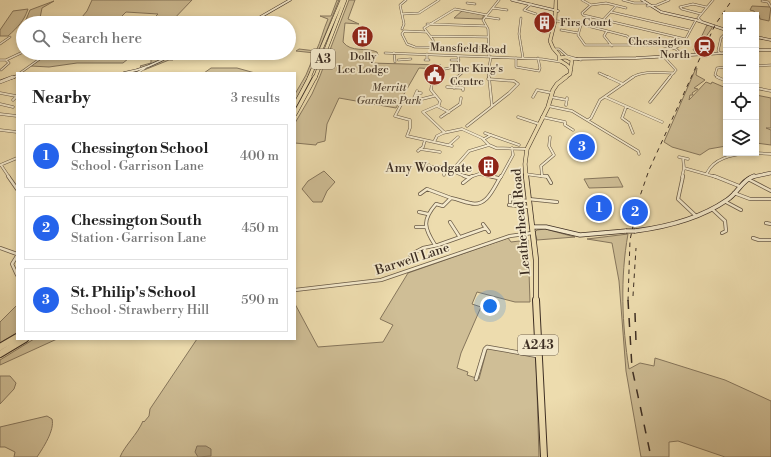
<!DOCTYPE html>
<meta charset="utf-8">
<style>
body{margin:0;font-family:"Libre Bodoni",serif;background:#f2f2f2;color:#222}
.controls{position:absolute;right:12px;top:12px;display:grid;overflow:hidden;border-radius:0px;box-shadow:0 2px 6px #0003}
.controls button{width:36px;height:36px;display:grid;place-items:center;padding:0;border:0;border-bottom:1px solid #e0e0e0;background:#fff;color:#222;font:20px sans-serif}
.you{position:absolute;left:490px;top:306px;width:14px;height:14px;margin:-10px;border:3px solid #fff;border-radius:50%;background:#1a73e8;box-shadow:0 0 0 6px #1a73e833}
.badge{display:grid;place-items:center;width:26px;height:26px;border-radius:50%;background:#2563eb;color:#fff;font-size:13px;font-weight:700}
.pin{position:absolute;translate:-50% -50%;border:2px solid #fff;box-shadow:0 1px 4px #0006}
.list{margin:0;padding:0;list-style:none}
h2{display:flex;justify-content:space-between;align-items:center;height:52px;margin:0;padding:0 16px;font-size:17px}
h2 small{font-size:13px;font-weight:400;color:#767676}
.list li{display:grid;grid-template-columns:26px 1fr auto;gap:12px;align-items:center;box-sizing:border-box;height:64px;margin:0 8px 8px;padding:0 8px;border:1px solid #e0e0e0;border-radius:0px}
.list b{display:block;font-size:15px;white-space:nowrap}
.list p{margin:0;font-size:13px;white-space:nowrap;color:#767676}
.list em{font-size:13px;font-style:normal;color:#767676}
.icon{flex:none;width:22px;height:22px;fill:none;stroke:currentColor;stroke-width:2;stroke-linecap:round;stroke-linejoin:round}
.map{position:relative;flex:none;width:771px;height:457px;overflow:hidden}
.search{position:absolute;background:#fff;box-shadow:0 2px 6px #0003;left:16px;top:16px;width:280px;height:44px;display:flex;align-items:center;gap:10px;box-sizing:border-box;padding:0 14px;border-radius:22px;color:#767676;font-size:15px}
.panel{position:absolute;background:#fff;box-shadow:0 2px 6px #0003;left:16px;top:72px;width:280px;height:268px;border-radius:0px}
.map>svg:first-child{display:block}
.green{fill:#cfbe96;stroke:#86765c}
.water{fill:#b1a17f;stroke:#83735a}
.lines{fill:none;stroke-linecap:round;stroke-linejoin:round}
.street-far3-casing{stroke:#695a46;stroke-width:2.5}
.street-far2-casing{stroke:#695a46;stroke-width:3}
.street-far1-casing{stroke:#695a46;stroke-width:4}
.street-casing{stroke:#695a46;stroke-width:4.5}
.secondary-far2-casing{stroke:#3d2e23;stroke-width:3}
.secondary-far1-casing{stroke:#3d2e23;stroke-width:4}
.secondary-casing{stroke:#3d2e23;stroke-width:5}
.highway-far3-casing{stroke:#3d2e23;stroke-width:4}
.highway-far2-casing{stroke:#3d2e23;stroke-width:4.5}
.highway-far1-casing{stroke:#3d2e23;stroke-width:6}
.highway-casing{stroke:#3d2e23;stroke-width:8}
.street-far3{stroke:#f3e8ca;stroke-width:1.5}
.street-far2{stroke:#f3e8ca;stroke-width:2}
.street-far1{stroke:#f3e8ca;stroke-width:2.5}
.street{stroke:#f3e8ca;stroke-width:3}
.secondary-far2{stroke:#f3e8ca;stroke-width:2}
.secondary-far1{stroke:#f3e8ca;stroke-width:3}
.secondary{stroke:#f3e8ca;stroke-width:3.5}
.highway-far3{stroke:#eddcae;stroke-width:3}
.highway-far2{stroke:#eddcae;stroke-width:3.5}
.highway-far1{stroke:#eddcae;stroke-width:4.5}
.highway{stroke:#eddcae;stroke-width:6}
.rail-far1{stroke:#3d2e23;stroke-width:1;stroke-dasharray:4.5 4.5;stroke-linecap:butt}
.rail{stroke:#3d2e23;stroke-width:1.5;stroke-dasharray:9 9;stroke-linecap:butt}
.secondary-bridge-casing{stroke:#3d2e23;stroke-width:5;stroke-linecap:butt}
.secondary-bridge{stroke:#f3e8ca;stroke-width:3.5}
.labels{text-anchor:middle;stroke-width:3.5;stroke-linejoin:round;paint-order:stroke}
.far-poi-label{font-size:11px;fill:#3d2e23;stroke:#f3e8ca;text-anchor:start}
.far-street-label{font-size:11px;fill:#3d2e23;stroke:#f3e8ca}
.far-park-label{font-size:11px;font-style:italic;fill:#5a4b3a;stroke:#f3e8ca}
.shield{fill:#f3e8ca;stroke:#746655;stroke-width:1}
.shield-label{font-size:12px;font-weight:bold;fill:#3d2e23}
.poi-label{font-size:13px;fill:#3d2e23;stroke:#f3e8ca;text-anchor:end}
.street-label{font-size:13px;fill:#3d2e23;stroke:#f3e8ca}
</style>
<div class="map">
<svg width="771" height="457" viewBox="0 0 771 457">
<rect width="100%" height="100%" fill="#eddcae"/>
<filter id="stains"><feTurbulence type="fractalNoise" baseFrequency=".005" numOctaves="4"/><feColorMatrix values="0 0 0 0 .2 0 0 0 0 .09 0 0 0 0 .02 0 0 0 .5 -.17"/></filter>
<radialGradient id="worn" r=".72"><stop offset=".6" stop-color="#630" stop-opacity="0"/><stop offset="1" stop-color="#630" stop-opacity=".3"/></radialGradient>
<path class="green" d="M92,0H192L170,23H149L158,14L126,12L115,23H77L87,11Z
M337,0H339L308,77L295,102V94L306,75L315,53L296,51L299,49L316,51C321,41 323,30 328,19L320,16H331Z
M349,0H355L348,19L359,24L345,23L343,42C351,53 366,47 377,52L378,55L370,63L441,65L437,69L419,68L396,108L339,98L327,124L325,141L317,143L316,145L295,143V123L312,94L320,76Z
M54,1L42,8L40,18L36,21L25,22L30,10Z
M752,6L771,7L769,21L760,19L759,15H756L754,11L750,10Z
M28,9C24,21 18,27 8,36H0V30L13,11Z
M463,10L484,15L482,19L454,18Z
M707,25L712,26V28L703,41L700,54H696L693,49L696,48Z
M49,53L134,54L123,63H77L49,67L31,66Z
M159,53L180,54L176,55L173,60H169L144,70L140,66L151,63V59Z
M211,68H237L255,73H204Z
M696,68H697L696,75L705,80L694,88L698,89L692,93L693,95H690L689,100L706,82L711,84L712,82L726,88V146L709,149L700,155L672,147L664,142Z
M756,95L771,98V128H766L771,130V145L756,143Z
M324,171L335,182L327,191L322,202H313L302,189L308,181Z
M618,177L623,187L589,188L584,179Z
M545,229L575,237L537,240L535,232L537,230Z
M628,234C620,278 622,325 629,369L640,363L654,366L655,358L725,380L771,401V457H725L678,441L669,442V457H641L626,371L619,281L612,243L587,239Z
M508,238L511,242L528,240L530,302H515L477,292L472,304L481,307L461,353L457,368L468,372L467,375L479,379L487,349L491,348L536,357L539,457H120C125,445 137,435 143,421L144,422L149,416L150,409L197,339H295V304L318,347L383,342L393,325L380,319L408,273Z
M17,305V333L0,343V322Z
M34,339H57L0,365V360Z
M0,376H10L16,383L14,389L0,404Z
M47,416L52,419C55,430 43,448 37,457H14L15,452L5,447H0V427Z"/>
<path class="water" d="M197,446H206L211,449V456L198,457L195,452Z"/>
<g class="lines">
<defs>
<path id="street-far3" d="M582,0L591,5L582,13L583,15L685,39
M623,0L634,3H645
M762,1L768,2L771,7
M467,3L475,4
M531,4L524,10L536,14
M591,5L606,3L626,8
M647,6L657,5L669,0
M493,8L507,10
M611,12L689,30
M402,14L419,13L439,0
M701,14L682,9L680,7L693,4L706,7
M486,17L499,19
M521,18L519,34L523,58
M603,20L616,6
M539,21L543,24L554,26
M557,21L576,23L627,36L636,45
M701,21L698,18L713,0
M427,24L486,26
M581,25L578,35L585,45H660L676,49L684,57
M402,29L404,24L400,5L406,0
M561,30L578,33
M607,31L604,36L612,46
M426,32L404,31L402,34L407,44L415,47L488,48
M430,36L488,37
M0,44L10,37
M434,48L433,40L424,28L455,9L487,15
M674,48L683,44L696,20
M556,49H559L567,56L581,60
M385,53L542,59L561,62
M394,53L395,62
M720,53L718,51L721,38L726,33
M427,54V60
M489,57L488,29L483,20L499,0
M664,57L676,70L669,78
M516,58V67L539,71L540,68L538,58
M0,60H6L9,63L1,70
M6,60L23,52
M398,60L411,59
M425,60H429
M451,60H459
M756,66L771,65
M20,73L48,53
M137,73L145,68
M599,73L610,78
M434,78L440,70L459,66L458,56
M456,78L462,73V68L458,66
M489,78L488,72L491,57
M631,78C643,70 660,73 674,73
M719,78L715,75L717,68L726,67"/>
<path id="street-far2" d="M435,77L432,83L431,90L440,101L439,105L423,112L444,132
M489,77L492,106
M608,77L623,84
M717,77L726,81
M447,87L463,88V90
M454,88L457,77
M756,88L771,91
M0,93L16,96
M416,93H421
M434,96L418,100L404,99L395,116L410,120V128L407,136L434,142L437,136L443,133L462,129L482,138L489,145L496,148L527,149
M533,97L537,90L552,93
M551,97L567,100
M605,97L662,122
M13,100L17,96
M413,100L417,91
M650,102L670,77
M0,104L13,107
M566,105L567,98
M437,106L449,112
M548,106L572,111L638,151L639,154
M626,107L622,118L629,123L633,133
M0,114L17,116
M441,117L460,104L461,98
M518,117L539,124
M542,117L565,122V125L573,130
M588,120L591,118L600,100L633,77
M467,126L509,93L518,84L514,81L488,79
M0,130L17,132
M485,133L519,145
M484,139L491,135
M434,142L452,146
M449,145L458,137
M420,149L440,152
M418,151L423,147L425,140
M756,153L771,154
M679,157L688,159
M0,165L17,158
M1,165L9,177
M429,165V169
M429,167H455L469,151L489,145
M452,168L457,173L467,177
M684,168L716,177
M444,169V175
M707,173C714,158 732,155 747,153
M525,174L547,177
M542,175L541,166L554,155L549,146L550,137
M470,177L479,174L493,177
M501,177L513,155L512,148
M682,177L684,168L683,158"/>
<path id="street-far1" d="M8,176L17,189
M464,176L468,177
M489,176L498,178
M542,176H547L551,183
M683,176L678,199L695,215
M714,176L739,186
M748,179L771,191
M463,183L472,176
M734,193L750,199H771
M420,194L427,189L451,198
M510,196V202
M510,199L528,201
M528,199L557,202
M726,202L741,210
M509,205L529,207
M712,209L725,221L726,231L722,233
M419,212L428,214
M450,222L459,236
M766,223L771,224
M483,224L489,232
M416,227H425
M753,238L759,240H771
M435,245C424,228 422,220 436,204L443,206L451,198C458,199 463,202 470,203C487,208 494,187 501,176
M0,248L17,254
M410,255L423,248L438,245L486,228
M17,256L12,264L17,275
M295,290L381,280L510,236L532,233"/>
<path id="street" d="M476,379L485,349L487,347L538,356"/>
<path id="secondary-far2" d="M512,0L558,11
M642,0L661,12L696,20L726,30
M250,23L290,0
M756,37L771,40
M756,50H771
M571,59L636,58L726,53
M124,73C143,70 158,63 174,53
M11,78L17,76"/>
<path id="secondary-far1" d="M0,82L13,77
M752,177L771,173"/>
<path id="secondary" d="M532,227H546L580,235L626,231
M635,231C666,227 701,218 727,200C738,193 742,180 754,176"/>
<path id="highway-far3" d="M556,0L555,21L550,41L553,48L559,55V60L567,65L571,70
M559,58L566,57L572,60L570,74L564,78
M309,78L342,0
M315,78L345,0"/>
<path id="highway-far2" d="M295,105L310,77
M295,114L315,77
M526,177L525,164L527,149L548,107L553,90L557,84L566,77"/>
<path id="highway-far1" d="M526,176L536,260V301"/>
<path id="highway" d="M536,300L544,457
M0,347L17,337
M0,354L25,339"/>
</defs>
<use href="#street-far3" class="street-far3-casing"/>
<use href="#street-far2" class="street-far2-casing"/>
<use href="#street-far1" class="street-far1-casing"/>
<use href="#street" class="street-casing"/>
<use href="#secondary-far2" class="secondary-far2-casing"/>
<use href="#secondary-far1" class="secondary-far1-casing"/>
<use href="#secondary" class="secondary-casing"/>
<use href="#highway-far3" class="highway-far3-casing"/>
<use href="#highway-far2" class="highway-far2-casing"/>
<use href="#highway-far1" class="highway-far1-casing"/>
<use href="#highway" class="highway-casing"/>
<use href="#street-far3" class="street-far3"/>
<use href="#street-far2" class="street-far2"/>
<use href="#street-far1" class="street-far1"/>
<use href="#street" class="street"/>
<use href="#secondary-far2" class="secondary-far2"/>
<use href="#secondary-far1" class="secondary-far1"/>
<use href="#secondary" class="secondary"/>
<use href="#highway-far3" class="highway-far3"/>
<use href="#highway-far2" class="highway-far2"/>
<use href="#highway-far1" class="highway-far1"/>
<use href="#highway" class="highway"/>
<path class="rail-far1" d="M633,296L636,248
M628,301L630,240L639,199L649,170L715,25L732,0"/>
<path class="rail" d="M628,300L632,368L651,457
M635,313L636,342"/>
<defs>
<path id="secondary-bridge" d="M626,231H635"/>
</defs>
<use href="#secondary-bridge" class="secondary-bridge-casing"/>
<use href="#secondary-bridge" class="secondary-bridge"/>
</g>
<defs>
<symbol id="building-disc" viewBox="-11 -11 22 22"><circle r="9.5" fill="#8f2418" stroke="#f3e8ca"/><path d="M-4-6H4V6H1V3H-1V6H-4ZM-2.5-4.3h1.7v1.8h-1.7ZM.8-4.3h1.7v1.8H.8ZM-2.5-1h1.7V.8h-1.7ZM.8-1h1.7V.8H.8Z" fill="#fff"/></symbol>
<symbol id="station-disc" viewBox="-11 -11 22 22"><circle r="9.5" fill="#8f2418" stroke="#f3e8ca"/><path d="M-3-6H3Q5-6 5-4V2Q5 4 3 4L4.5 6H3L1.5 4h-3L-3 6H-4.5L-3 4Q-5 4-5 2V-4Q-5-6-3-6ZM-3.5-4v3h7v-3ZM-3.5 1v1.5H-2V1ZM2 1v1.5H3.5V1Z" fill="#fff"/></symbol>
<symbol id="civic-disc" viewBox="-11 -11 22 22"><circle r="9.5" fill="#8f2418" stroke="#f3e8ca"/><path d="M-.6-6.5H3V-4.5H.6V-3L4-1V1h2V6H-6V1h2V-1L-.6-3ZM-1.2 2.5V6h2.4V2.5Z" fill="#fff"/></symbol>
</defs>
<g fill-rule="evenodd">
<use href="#building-disc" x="532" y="10" width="25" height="25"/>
<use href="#building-disc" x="350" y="24" width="25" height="25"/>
<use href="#station-disc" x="692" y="34" width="25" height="25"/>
<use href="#civic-disc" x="422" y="62" width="25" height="25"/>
<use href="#building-disc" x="476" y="154" width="25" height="25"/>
</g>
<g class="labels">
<g class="far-poi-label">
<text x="560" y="26">Firs Court</text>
<text x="690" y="45" text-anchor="end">Chessington<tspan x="690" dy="13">North</tspan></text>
<text x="363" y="60" text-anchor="middle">Dolly<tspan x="363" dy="13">Lee Lodge</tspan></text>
<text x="450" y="72">The King's<tspan x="450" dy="13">Centre</tspan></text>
</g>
<g class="far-street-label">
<text transform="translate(468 48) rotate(2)" y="4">Mansfield Road</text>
</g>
<g class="far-park-label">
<text x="389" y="91">Merritt<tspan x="389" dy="13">Gardens Park</tspan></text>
</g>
<g class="shield">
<rect x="311" y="49" width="24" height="20" rx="3"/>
<rect x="518" y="335" width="40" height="20" rx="3"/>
</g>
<g class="shield-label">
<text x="323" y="63">A3</text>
<text x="538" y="349">A243</text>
</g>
<g class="poi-label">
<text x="472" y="172">Amy Woodgate</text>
</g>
<g class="street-label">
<text transform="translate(520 222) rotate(-95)" y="5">Leatherhead Road</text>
<text transform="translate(412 258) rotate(-18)" y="5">Barwell Lane</text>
</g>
</g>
<rect width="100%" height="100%" filter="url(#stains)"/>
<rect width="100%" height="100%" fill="url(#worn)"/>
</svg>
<div class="controls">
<button>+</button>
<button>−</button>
<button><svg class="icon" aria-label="locate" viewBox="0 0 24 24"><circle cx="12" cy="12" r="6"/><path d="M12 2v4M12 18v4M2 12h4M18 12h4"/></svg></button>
<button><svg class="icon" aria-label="layers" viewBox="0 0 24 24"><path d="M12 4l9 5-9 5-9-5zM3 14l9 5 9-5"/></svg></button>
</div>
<div class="you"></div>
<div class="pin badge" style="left:599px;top:208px">1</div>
<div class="pin badge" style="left:635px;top:212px">2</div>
<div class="pin badge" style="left:582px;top:147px">3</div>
<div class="search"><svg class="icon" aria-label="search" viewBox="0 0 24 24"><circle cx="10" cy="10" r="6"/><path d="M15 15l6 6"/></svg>Search here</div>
<section class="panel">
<h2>Nearby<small>3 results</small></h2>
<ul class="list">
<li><span class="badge">1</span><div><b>Chessington School</b><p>School · Garrison Lane</p></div><em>400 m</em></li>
<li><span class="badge">2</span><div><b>Chessington South</b><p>Station · Garrison Lane</p></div><em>450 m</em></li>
<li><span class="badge">3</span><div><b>St. Philip's School</b><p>School · Strawberry Hill</p></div><em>590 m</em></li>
</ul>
</section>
</div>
